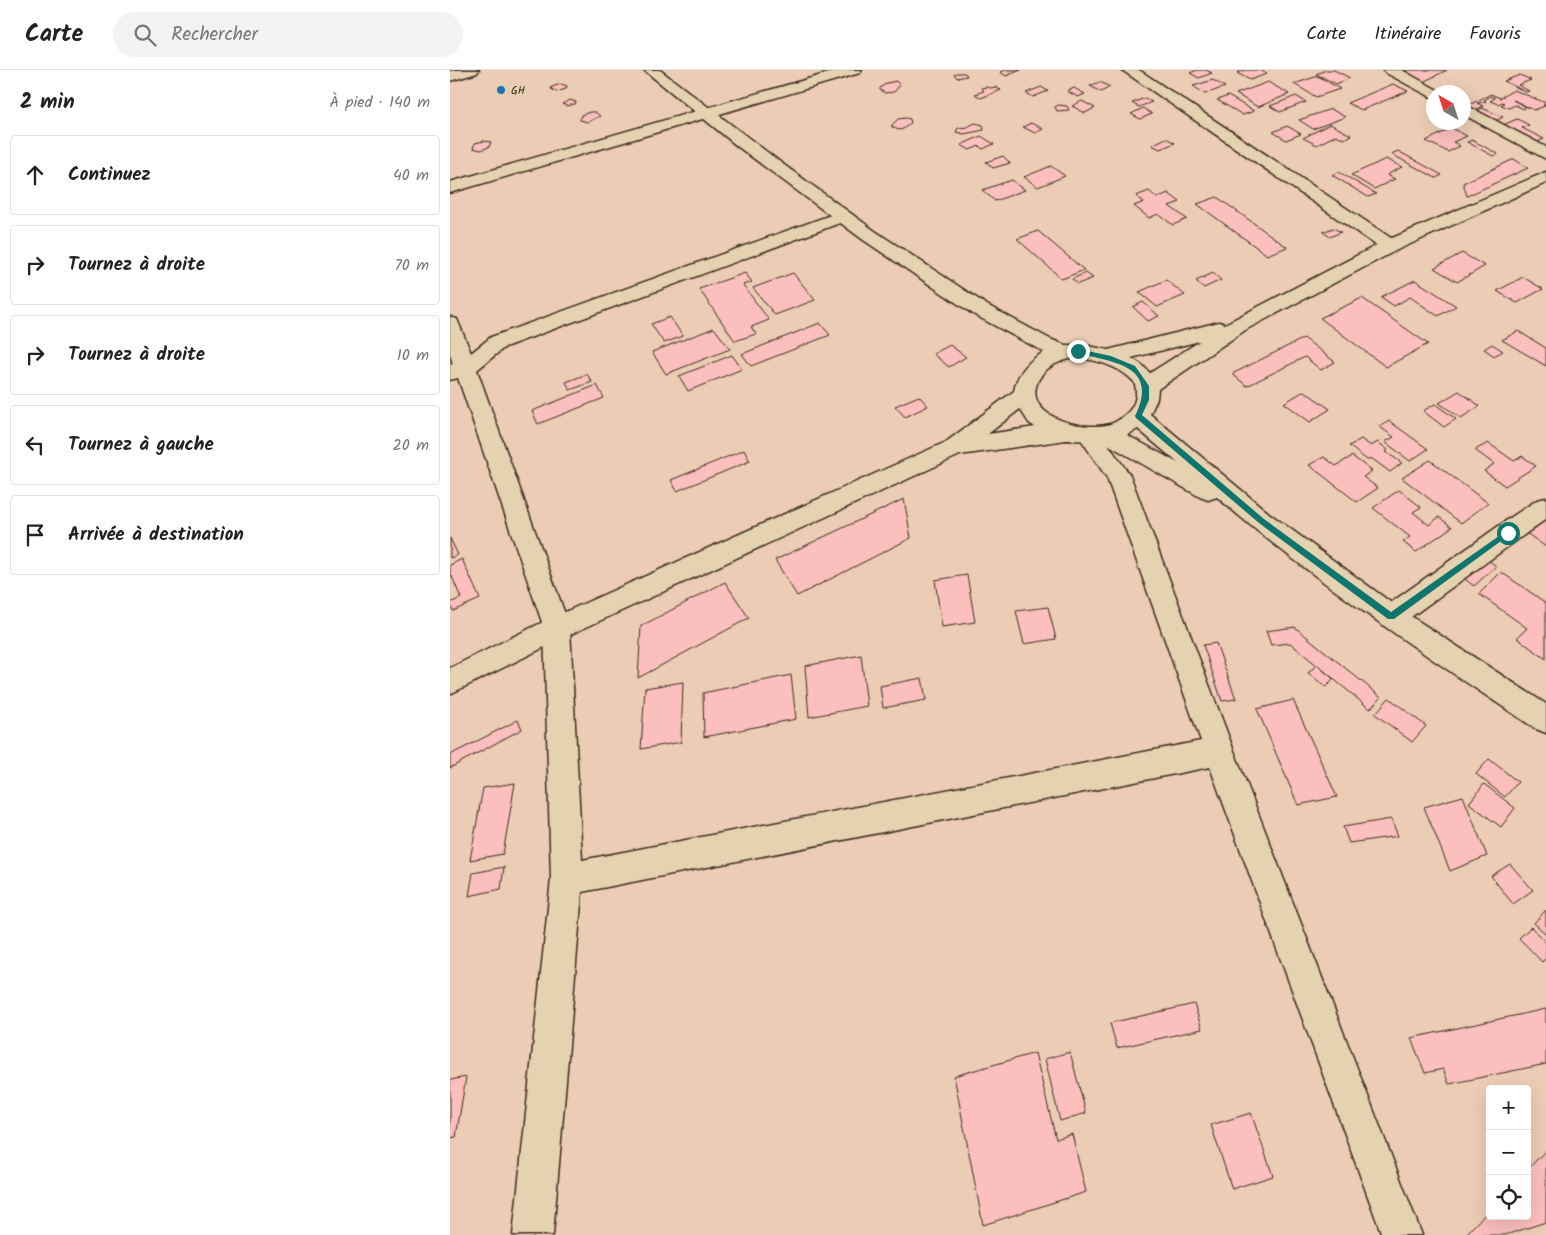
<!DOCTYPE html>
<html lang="fr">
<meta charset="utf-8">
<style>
body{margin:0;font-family:Kalam,sans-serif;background:#f2f2f2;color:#222}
.controls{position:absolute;right:15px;bottom:15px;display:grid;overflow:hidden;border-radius:5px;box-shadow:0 5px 20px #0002}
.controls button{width:45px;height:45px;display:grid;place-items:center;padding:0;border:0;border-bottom:1px solid #e0e0e0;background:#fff;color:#222;font:25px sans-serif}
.compass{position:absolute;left:976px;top:15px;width:45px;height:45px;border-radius:50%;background:#fff;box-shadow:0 5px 20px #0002;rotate:321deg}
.stop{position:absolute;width:15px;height:15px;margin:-11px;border:4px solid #0f766e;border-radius:50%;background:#fff}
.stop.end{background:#0f766e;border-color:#fff;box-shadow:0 1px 5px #0008}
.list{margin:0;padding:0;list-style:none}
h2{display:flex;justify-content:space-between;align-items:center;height:65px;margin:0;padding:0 20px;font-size:21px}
h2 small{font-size:16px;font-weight:400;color:#767676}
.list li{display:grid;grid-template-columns:32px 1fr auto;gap:15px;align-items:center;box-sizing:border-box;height:80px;margin:0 10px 10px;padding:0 10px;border:1px solid #e0e0e0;border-radius:5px}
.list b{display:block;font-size:19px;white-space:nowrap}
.list em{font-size:16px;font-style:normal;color:#767676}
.icon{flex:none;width:28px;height:28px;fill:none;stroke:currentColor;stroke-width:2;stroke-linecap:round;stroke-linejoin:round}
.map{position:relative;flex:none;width:1096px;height:1165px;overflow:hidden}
header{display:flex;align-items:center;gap:30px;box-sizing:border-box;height:70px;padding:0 25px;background:#fff;border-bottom:1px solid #e0e0e0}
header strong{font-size:24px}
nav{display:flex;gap:28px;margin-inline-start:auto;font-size:18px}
.search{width:350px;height:45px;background:#f2f2f2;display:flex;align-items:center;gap:12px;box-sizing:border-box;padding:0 18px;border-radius:28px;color:#767676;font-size:19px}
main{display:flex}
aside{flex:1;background:#fff}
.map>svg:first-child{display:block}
.building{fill:#fbbfbd;stroke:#3b2a1e}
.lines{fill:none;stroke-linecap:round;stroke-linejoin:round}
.minor-casing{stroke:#3b2a1e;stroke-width:3}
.tertiary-casing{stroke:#3b2a1e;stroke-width:3}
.minor{fill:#e5d2b0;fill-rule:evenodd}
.tertiary{fill:#e5d2b0;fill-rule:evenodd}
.route{fill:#0f766e}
.poi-dot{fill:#1f6fb2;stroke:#e5d2b0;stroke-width:2}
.labels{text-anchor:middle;stroke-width:4;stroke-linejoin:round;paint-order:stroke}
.far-poi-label{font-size:11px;fill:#3b2a1e;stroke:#e5d2b0;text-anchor:start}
</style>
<header>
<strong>Carte</strong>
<div class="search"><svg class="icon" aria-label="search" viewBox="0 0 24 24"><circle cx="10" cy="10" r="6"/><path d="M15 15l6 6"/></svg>Rechercher</div>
<nav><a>Carte</a><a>Itinéraire</a><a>Favoris</a></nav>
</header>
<main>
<aside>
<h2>2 min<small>À pied · 140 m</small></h2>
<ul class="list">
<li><svg class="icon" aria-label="ahead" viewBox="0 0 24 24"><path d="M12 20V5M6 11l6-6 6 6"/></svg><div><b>Continuez</b></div><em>40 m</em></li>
<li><svg class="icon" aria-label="right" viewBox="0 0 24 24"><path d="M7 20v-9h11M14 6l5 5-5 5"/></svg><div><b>Tournez à droite</b></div><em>70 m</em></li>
<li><svg class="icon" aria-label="right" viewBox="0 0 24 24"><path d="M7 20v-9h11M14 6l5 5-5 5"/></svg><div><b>Tournez à droite</b></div><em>10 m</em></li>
<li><svg class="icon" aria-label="left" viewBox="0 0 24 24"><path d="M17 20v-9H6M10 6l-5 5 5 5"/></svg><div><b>Tournez à gauche</b></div><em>20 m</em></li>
<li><svg class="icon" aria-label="arrive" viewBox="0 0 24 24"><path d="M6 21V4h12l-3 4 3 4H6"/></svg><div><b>Arrivée à destination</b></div></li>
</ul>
</aside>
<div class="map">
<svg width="1096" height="1165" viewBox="0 0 1096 1165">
<rect width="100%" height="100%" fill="#ecccb4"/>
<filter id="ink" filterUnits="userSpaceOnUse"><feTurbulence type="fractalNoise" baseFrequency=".02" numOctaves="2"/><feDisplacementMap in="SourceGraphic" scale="10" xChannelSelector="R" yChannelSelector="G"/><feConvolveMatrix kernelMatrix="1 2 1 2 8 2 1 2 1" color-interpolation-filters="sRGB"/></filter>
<g filter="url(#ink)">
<path class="building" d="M557,0H571L556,6L550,2Z
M747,0H756L762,3L749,8L740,3Z
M795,0H810L817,4L800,10L787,3Z
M876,0H884L900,8L886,14L866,4Z
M950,0H997L973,12Z
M507,3H515L517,6L507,8L504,4Z
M1070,5L1081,10L1068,15L1079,21L1076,22L1054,11Z
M868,6L890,19L866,27L844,14Z
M763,10L775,17L755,24L743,16Z
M446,11L450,15L444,22L435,23L430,20V18L437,13Z
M650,12L660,17L651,22L640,16Z
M818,12L839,24L808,37L786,24Z
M111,14L117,16L116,19L107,22L101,19L102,17Z
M943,14L958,21L912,40L897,33Z
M537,17L541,18L545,17L551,20L531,28L525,24L534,21L531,18Z
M591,17L598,21L583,27L576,23Z
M624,18L635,24L628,27L617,21Z
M1064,20L1096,33L1093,35L1095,36L1084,40L1063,30L1076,37L1074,39L1065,35L1059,38L1051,35L1054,33L1052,32L1048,34L1040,31L1045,28L1041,26L1034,30L1036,31L1034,32L1027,33L1033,36L1024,40L1017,36L1041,24L1050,28Z
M778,26L804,41L793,45L767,30Z
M846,26L856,32L830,42L820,36Z
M695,28L702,32L689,37L682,33Z
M120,30L126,32L125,34L117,36L112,34Z
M632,31L645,38L635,43L622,36Z
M608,35L617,36L619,40L607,41L605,37Z
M693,38L702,44L690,49L681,44Z
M1032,38L1053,47L1045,51L1026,41Z
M881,39L895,47L863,59L849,50Z
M140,42H145L150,46L138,52L130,50L131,45Z
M456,48L460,49L461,53L453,59L448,60L441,56L448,49Z
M1067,49L1079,55L1072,58L1094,69L1087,72L1053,55Z
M525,53L533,55L534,60L514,64L506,62L508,58L517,57Z
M581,53L593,59L585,63L573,57Z
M880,54L901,65L894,69L886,65L867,75L853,68Z
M837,56L851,64L836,70L823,62Z
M1002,58L1017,66L1003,72L1010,76L998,82L976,71Z
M531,66L544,74L533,79L529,76L520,80L511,75Z
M716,68L725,73L710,79L702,75Z
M1022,70L1048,84L1043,86L1017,72Z
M34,71L41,72L39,77L31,80L23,78L25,73Z
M948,81L992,105L986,108L941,84Z
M553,86L560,93L543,98L536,92Z
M936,89L952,97L937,105L945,109L924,119L901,105Z
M1064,89L1078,98L1017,126L1013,113Z
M601,96L615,106L588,117L574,107Z
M889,102L926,124L918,127L882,105Z
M562,110L575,120L545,131L532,120Z
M699,121L707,128L718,123L730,132L719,136L737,149L723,155L708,144L699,148L684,136L694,132L686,126Z
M767,127L837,177L817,185L747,134Z
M883,158L891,162L880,167L873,162Z
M588,161L634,200L612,209L567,169Z
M1012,183L1035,196L1007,212L984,198Z
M295,203L302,212L293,215L319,250L301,257L306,264L285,271L249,219Z
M343,203L365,230L325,245L303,218Z
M636,203L643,208L628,214L622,209Z
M763,203L771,210L754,218L746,211Z
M1073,207L1093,219L1067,233L1047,221Z
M716,210L735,225L707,237L689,222Z
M965,210L1006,236L988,246L960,227L944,236L931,227Z
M912,228L978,274L936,297L870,248Z
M693,232L709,246L698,251L683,237Z
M220,247L233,266L214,273L201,254Z
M370,253L380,265L301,296L292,284Z
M264,258L280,279L216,304L202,282Z
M1068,261L1096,278V296L1052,270Z
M854,268L885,292L871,300L855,287L797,316L782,304Z
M1042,274L1053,281L1044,286L1034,279Z
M500,275L516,287L499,297L483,284Z
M282,285L292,299L238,321L229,306Z
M137,304L142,312L120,320L116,312Z
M147,315L154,328L88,354L82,341Z
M854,321L880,339L860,352L834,333Z
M1009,321L1030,336L1011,348L989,333Z
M469,326L478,336L455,347L445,336Z
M985,334L1006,349L994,357L973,341Z
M939,351L978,379L960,391L935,372L944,367L930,357Z
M911,369L921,376L928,372L938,380L936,382L952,393L940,402L921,388L917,390L899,376Z
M1038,373L1064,391L1072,386L1086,396L1055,416L1034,401L1044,394L1025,380Z
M294,380L300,391L227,421L221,410Z
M902,386L922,401L913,407L928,418L907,432L859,395L874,387L886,396Z
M980,390L1038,433L1011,453L952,408Z
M949,420L971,437L963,442L979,455L989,447L1002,457L966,482L953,472L960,467L923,438Z
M454,429L461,468L347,526L325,490Z
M1096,445V477L1072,460Z
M0,468L8,485L0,488Z
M1034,487L1046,496L1024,516L1012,507Z
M12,489L30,529L3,541L0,533L11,528L0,502V495Z
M1051,502L1096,533V589L1067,568L1077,558L1029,524Z
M517,505L525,552L492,557L485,510Z
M275,512L299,548L188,608L191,556Z
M598,537L606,569L574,574L566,541Z
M845,557L846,558L931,627L920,639L840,573L821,575L816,561Z
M766,573L786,629L772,631L753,575Z
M411,585L417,636L359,647L355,596Z
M867,595L884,609L876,617L858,603Z
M341,605L346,649L254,667L253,623Z
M472,608L476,630L433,638L430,616Z
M233,612L231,672L191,679L195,618Z
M939,628L976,656L962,672L925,644Z
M843,630L887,727L848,735L807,639Z
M68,650L72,659L0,698V685Z
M1039,689L1068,712L1055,727L1026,704Z
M65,713L53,784L20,790L33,718Z
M1034,714L1065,738L1051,757L1019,733Z
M1013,726L1037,786L1000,801L974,737Z
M941,749L948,766L899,773L893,757Z
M1060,794L1083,820L1063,834L1041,806Z
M54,797L51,819L19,826L23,803Z
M1096,840V864L1084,853Z
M1081,857L1096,873V888L1092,892L1069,868Z
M744,934L752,959L667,978L660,953Z
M1096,939V994L999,1014L993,999L975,1003L961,968Z
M620,982L636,1043L610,1051L595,989Z
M585,983L606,1069L622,1064L636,1122L533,1155L504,1006Z
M16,1007L6,1067L0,1068V1010Z
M801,1043L823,1106L782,1119L761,1055Z
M1096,1080V1152L1055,1165H1015L1040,1139V1146H1077V1100Z"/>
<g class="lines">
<defs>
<path id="minor" d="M5,0H29L27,3L0,11V1Z
M389,0H412L410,3L0,123V112Z
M672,0H689L947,172L949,176L947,180L940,182L933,180Z
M934,0H952L991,22H984V28L979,26L936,3Z
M1014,34L1096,77V89L1014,45Z
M392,141L398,142L401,146L398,150L55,277L27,300L120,558L132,790L751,671L657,408L628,365L631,359L639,357L647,359L680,405L784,681L972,1165H932L760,697L132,822L103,1165H63L101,809L94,558L8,308L0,310V295L3,294L0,284V247L7,249L21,283L41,267Z
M1096,428V449L950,555L941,558L932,555L928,547L932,539L1057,450L1087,430Z"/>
<path id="tertiary" d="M194,0H210L330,92L425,161L537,235L600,269L615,275H634L658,280L769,252L775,254L933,172L1096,102V113L947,180L797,259L708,319L707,329L700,344L820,444L950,539L1096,634V663L1086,659C977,586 866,513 767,427L758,430L750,427L652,371L616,370L510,385L117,566L0,624V598L97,550L496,372L564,321C567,303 578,291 594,282L523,244L412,169L287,76ZM750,271L700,303L691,294L681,288ZM628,288C647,290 671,297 684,312C688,322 686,333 679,341C674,346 668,352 660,354C635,362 569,347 589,309C597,295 613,289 628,288ZM570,339L579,353L585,357L538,364ZM688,359L728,393L677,365Z"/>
</defs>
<use href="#minor" class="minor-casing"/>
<use href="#tertiary" class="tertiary-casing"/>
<use href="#minor" class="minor"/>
<use href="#tertiary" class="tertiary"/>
</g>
</g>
<path class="route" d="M628,279L661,286L685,296L699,316V330L692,345L814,449L941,542L1056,461L1058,460L1062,463L944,549H938L809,453L686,348L685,346C710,295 663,292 626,283L625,281Z"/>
<circle class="poi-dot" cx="51" cy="20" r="5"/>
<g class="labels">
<g class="far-poi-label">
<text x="61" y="24">GH</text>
</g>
</g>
</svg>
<div class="controls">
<button>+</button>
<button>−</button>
<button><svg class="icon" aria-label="locate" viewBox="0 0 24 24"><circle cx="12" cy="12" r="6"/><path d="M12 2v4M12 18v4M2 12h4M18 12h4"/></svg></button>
</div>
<svg class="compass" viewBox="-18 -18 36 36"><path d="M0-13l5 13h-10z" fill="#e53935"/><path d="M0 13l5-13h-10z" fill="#767676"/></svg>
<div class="stop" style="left:1058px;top:463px"></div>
<div class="stop end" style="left:628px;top:281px"></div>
</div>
</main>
